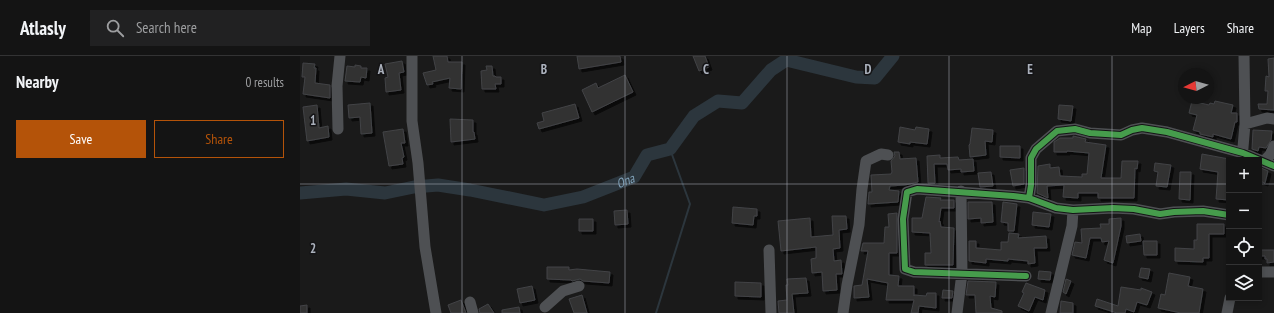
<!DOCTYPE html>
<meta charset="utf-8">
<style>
body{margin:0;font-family:"PT Sans Narrow",sans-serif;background:#212122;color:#f1f3f6}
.controls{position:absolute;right:12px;bottom:12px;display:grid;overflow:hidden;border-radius:0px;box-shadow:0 2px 6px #0003}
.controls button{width:36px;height:36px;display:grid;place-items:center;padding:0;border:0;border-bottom:1px solid #333334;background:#141414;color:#f1f3f6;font:20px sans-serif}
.compass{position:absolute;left:878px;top:12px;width:36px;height:36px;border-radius:50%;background:#141414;box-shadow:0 2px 6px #0003;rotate:264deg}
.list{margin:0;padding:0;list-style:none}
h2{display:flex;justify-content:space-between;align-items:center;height:52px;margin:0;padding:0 16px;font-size:17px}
h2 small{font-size:13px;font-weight:400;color:#9d9ea0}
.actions{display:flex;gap:8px;padding:12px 16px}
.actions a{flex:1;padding:9px 0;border:1px solid #b45309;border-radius:0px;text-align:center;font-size:14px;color:#b45309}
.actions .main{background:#b45309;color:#fff}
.icon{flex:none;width:22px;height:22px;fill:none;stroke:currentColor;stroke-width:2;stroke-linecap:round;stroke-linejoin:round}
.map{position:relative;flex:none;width:974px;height:257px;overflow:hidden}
header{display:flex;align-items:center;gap:24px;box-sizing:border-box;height:56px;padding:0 20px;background:#141414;border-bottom:1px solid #333334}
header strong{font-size:19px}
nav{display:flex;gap:22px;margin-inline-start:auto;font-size:14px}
.search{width:280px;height:36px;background:#212122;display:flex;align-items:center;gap:10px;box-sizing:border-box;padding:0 14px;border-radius:0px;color:#9d9ea0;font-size:15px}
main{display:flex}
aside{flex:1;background:#141414}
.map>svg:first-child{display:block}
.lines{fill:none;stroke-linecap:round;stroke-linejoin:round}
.stream{stroke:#2c363d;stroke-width:2}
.river{stroke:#2c363d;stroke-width:13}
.building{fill:#323232;stroke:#424346;filter:url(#shadow)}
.minor{stroke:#4e5053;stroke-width:11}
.cycleway-casing{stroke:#141416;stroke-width:8}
.cycleway{stroke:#469c4c;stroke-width:6}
.grid{fill:none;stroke:#abb1bc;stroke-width:1;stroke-opacity:0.55}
.labels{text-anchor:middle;stroke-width:3;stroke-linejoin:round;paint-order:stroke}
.water-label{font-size:13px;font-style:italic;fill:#80a1b8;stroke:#141416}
.grid-label{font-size:13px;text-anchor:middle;font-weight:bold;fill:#abb1bc;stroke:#141416;stroke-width:3;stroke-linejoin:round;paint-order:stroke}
</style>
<header>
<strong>Atlasly</strong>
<div class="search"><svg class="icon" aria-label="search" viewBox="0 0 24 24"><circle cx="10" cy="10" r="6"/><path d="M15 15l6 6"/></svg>Search here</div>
<nav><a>Map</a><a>Layers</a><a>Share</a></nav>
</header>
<main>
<aside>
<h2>Nearby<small>0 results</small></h2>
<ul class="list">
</ul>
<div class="actions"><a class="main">Save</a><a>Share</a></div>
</aside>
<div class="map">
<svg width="974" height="257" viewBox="0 0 974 257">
<defs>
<filter id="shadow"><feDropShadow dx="3" dy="3" stdDeviation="0" flood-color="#0009"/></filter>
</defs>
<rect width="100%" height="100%" fill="#1a1a1a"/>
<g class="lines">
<path class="stream" d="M356,257L390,148L370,93"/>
<path class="river" id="s1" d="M0,137L46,133L85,137L114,131L138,129L170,134L244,149L283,141L334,121L347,99L370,93L394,60L418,45L442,47L471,14L486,4L556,21L575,22L593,0"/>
</g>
<path class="building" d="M133,0H147L148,6H162L161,33L149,32L150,22L132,26L133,28L127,29L123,17L136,14Z
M277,0H320L321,6L279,13Z
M393,0H405L409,11L399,15Z
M974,2V54L959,53L958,48H967L968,35H965L966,20L969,21L968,3Z
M102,5L104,16L99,17L101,34L86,36L85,22L88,21L85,8Z
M3,7L15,8L14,12H16L15,27L30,29V42L3,38L5,21H2Z
M55,9L61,10V12H67L66,22L61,21L60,26L45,25L47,10L55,11Z
M186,10H192L193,20H195L196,21H201V28H195L196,33H182L181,15L187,14Z
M325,19L333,36L292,56L282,34L296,27L298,32Z
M892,45L909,49L910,47L914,48L915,45L933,49L931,57H937V66H935L931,83L913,78V81L900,78V76L893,74L897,59L889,57Z
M70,47L72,77L61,78L60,61L49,62L48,49Z
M275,48L279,62L239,73L237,67L244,65L242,57Z
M17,49L19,72L28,70L29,81L7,85L3,51Z
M759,49L773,50L771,65L758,63Z
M150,63L173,64V76H174L175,83L151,86Z
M600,71L615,74L616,71L629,73L627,88L610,86V88L598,86Z
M672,72L693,74L692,86L685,85L686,99L670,101L669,89L670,88Z
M103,73L105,87H101L104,101L102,102L103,108L89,110L83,76Z
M953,74L972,75L971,84L966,92L959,91L958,95L952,93Z
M773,80L786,83L785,86L806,89L801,122H821L822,105H838L837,113L835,112L834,142H798V137H778V142L763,141L764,129L747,130L748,142L737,137L738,110L750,108V112L759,111L760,120L782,121V118H787L789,97L767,95V96H754V86L760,82H773Z
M700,90H720V102L700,101Z
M594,96H599L600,103L616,102L618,126L605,129L590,130L589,134L599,135L598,146L568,148L569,136H572L571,119L591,118L592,116L591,105L595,100Z
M902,98L929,103L927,121H929V144L916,143L918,116L900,113Z
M640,99V102L658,101L659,104L673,103L674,115L661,116V113L648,114L647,108H634L635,127H628L627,100Z
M855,107L871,109L867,131L856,130L858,116L854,115Z
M959,111L968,115L965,127L959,125Z
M724,112V128L713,130L710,114Z
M691,116L693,130L680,131L678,117Z
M880,116H891L890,144L879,143Z
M626,141L641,142L640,144H654V152H641L639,166L640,165L641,171L654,172L653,209H625V197H631L630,177L612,176V162H622Z
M668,146H692L693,166L681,167V162L668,163Z
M703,146L717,148L714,175H708V167L701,166Z
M433,151L457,153V160H454L453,169L432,167Z
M327,154L328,168L315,169L314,155Z
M733,156L751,158L749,171L732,169Z
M597,157V197H589V219L599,220L598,230H614V240V239L626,240L627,237H636V252L619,250L618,257H611L614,244H586L588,227L567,223L569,241L554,242V230L562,229L568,195H561L563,187H584L585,171H589L588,158Z
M532,160H546L547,173L539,174L540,192L533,193L534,205L541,204L542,218H536L537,234L523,235L522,216L512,217L511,203L516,202V191L481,195L478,165L510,162L511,181L533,179Z
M821,162V170L813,207L804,204L809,185L802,186L801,182H790L786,202L772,199L775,186L782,187L781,173L801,172L800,168H809V163Z
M279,163H293V175H279Z
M897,168H924V178H909V202H903V206L875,205V192L894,193V184H897Z
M709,177L719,178L718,182L746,180L747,192H734L735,207L728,208V205L708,203V205L686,203V207L669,205V185H676V192L701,194V186H708Z
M840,178L841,185L827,187L826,180Z
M843,185H857V199H844Z
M959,194H974V206L967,207V203H965V200H959Z
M247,211H269V214L277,213L310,216L309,227L283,225L280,223L272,225L271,224L247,223Z
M841,212L850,213L848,223L839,221Z
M739,215L751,216L750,224L738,223Z
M869,217L890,221L888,230L903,233L899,257H881L858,252L861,238L865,239Z
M506,222L508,237L492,238L494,257H479L478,245L487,244L486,229H488L487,223Z
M766,223L771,225L766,238L763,236Z
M668,225L696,226L695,241L690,240L691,252L702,255V257H676L675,239H666Z
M435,226L461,227V241L435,240Z
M726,227L745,234L743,244L735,241L729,255L718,250L724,237L722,236Z
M232,230L235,244L220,247L217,233Z
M821,231L841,234V232L852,236L847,249L837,246L834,256L826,253L825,257H817L795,250L797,243L818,250Z
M643,234L653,235L652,242H642Z
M282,239L287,257H274L269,243Z
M161,244L166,257H151L148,249Z
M761,245L773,247V257H760Z
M188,248L194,257H180L179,253Z
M7,249V257H0V250Z
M219,251L220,257H202V254Z"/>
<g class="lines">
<path class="minor" d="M112,0V65L118,107L125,191L136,257
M944,0L945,68
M38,73L37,30L40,0
M942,103L945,68L967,62L974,63
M964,105L970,99L974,90
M729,142L731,129V102L736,93L757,75L775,73L790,77L821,79L832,74L842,72L867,76L943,97L974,110
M469,194L471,257
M959,216H974
M726,220L614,216L605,213L603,163L607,136L617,133L713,140L729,142L756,152L773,154L813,152L834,153L860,158L874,156L903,155L929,159
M170,246L173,257
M245,251L263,235L279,230
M543,257L547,229L559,169L562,133L566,105L581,98L588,99
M657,257L662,217L661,135
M751,257L772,170L773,154
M927,257L930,242"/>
<defs>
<path id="cycleway" d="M729,142L731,129V102L736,93L757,75L775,73L790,77L821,79L832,74L842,72L867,76L943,97L974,110
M726,220L614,216L605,213L603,163L607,136L617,133L713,140L729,142L756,152L773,154L813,152L834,153L860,158L874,156L903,155L929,159"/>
</defs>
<use href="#cycleway" class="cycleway-casing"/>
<use href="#cycleway" class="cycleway"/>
</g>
<path class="grid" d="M162,0V257M325,0V257M487,0V257M649,0V257M812,0V257M0,128H929M959,128H974"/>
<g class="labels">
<g class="water-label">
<text dy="5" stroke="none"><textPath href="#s1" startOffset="332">Ona</textPath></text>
</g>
</g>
<g class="grid-label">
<text x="81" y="18">A</text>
<text x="244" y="18">B</text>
<text x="406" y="18">C</text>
<text x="568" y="18">D</text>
<text x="730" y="18">E</text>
<text x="13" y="69">1</text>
<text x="13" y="197">2</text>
</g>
</svg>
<div class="controls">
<button>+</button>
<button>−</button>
<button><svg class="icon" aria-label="locate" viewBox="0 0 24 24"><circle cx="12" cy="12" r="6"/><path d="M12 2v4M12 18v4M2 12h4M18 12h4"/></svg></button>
<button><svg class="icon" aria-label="layers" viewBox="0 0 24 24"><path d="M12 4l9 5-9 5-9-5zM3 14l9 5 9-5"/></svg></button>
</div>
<svg class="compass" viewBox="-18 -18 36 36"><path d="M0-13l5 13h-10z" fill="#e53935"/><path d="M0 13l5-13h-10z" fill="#9d9ea0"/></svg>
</div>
</main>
